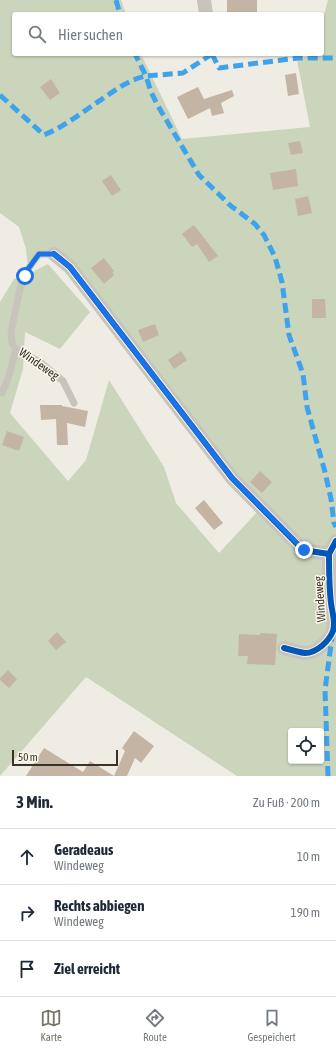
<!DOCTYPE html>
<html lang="de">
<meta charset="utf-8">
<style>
body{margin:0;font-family:"Asap Condensed",sans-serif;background:#f2f2f3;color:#1f2937}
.controls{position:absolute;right:12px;bottom:12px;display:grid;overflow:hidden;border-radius:4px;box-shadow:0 1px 3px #0004}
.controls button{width:36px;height:36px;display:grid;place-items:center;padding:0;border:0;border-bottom:1px solid #e0e1e3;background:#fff;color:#1f2937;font:20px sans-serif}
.scale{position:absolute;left:12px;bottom:10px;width:106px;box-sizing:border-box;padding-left:4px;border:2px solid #393229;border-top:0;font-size:11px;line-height:14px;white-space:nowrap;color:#393229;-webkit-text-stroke:3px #fbf7eb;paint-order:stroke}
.stop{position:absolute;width:12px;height:12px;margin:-9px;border:3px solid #1a73e8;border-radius:50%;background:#fff}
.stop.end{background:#1a73e8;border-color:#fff;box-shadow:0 1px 4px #0008}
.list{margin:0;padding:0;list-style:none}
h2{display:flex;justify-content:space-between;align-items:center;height:52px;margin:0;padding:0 16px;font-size:17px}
h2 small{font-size:13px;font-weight:400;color:#747a83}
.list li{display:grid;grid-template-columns:26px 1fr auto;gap:12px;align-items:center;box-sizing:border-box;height:56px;padding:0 16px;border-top:1px solid #e0e1e3}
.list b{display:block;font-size:15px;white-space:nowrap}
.list p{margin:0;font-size:13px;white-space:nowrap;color:#747a83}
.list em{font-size:13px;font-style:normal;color:#747a83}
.icon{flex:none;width:22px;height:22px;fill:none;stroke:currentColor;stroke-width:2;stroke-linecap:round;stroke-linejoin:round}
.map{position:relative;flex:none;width:336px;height:776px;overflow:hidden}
.search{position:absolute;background:#fff;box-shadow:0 1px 3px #0004;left:12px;right:12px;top:12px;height:44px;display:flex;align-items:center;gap:10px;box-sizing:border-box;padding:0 14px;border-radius:4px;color:#747a83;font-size:15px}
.sheet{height:220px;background:#fff}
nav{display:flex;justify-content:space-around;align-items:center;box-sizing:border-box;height:56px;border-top:1px solid #e0e1e3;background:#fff;font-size:11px;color:#747a83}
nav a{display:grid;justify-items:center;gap:2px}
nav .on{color:#79736a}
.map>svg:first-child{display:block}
.green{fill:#cbd5bc;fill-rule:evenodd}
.building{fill:#c3b4a4}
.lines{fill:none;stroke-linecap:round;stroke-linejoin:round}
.service{stroke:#c8c4bb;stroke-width:7}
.minor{stroke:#c8c4bb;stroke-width:14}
.quiet{stroke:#3fa3eb;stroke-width:5;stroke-dasharray:10 5;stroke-linecap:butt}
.cycleway-casing{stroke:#fbf7eb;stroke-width:8}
.cycleway{stroke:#0057b8;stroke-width:6}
.route{stroke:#1a73e8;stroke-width:5}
.labels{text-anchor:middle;stroke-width:3;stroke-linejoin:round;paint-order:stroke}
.street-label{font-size:12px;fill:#393229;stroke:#fbf7eb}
</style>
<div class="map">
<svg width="336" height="776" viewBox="0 0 336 776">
<rect width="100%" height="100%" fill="#efece3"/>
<path class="green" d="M0,0H121L126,14H14V54H141L182,139L310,127L297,60L314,54H322V22L328,0H336V776H237L86,677L0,776V302L14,279L25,276L48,264L90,312L60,349L25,332L23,369L10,413L68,481L86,460L109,380L164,467L176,503L219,553L261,508L54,254H39L28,269L26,249L19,227L0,213ZM291,731H321V761H291Z"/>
<path class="building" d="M227,0H257V14H227Z
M296,73L299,94L288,96L285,75Z
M51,79L60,93L50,100L40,87Z
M198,87L204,99L232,90L234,96L221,103L224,113L212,116L210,108L188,119L177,97Z
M300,141L303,153L291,155L288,143Z
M296,169L298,186L273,190L270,173Z
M111,175L121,190L112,196L102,181Z
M308,196L312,213L298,216L295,199Z
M194,225L218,256L209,262L197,244L192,247L182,234Z
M104,258L114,271L112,272L114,275L104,284L91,268Z
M312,299H325L326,318H312Z
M155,324L159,335L143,342L138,330Z
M181,351L187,360L174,369L168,360Z
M40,405H62V406L88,411L85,427L67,423L68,445H57L56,419L41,420Z
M7,431L24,437L19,451L2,445Z
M260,471L272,482L262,493L250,482Z
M204,500L223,523L214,530L195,508Z
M57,632L66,642L56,650L48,641Z
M260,633L277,634L275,665L247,664L248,656H238L239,634L260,635Z
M8,670L17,679L9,688L0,680V678Z
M134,731L154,746L141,763L135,758L127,776H26L44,748L83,772L90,761L114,776L125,751L122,748Z"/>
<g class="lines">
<path class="service" d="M54,254H39L28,269L20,289L11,332L12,343L16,349L40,362L63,381L74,403
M2,393L8,379L16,349"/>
<path class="minor" d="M204,0L206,14
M54,254L70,267L232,478L303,550L329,554L336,541
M284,648C291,650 298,652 305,653C317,653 329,641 333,631C336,621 332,613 331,603C329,587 329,571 329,554"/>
<path class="quiet" d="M116,0L120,14
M212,54L183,73L146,76L151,92L158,106L199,175L231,206L255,224L264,235L275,257L282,282L289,335L303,374L307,407L325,472L331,499L334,523L336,527
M212,54L219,68L298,58H336
M0,95L44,135C66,126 85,110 105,97C118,88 131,79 146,76L135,54
M328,776L325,690L332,637"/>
<defs>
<path id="cycleway" d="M54,254L70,267L232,478L303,550L329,554L336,541
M284,648C291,650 298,652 305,653C317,653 329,641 333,631C336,621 332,613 331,603C329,587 329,571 329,554"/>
</defs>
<use href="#cycleway" class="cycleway-casing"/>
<use href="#cycleway" class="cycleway"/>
</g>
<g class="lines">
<path class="route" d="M25,276L28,269L39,254H54L70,267L232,478L304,550"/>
</g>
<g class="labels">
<g class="street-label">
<text transform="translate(39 364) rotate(35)" y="4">Windeweg</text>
<text transform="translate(320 599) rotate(-94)" y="4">Windeweg</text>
</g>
</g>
</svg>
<div class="controls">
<button><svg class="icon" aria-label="locate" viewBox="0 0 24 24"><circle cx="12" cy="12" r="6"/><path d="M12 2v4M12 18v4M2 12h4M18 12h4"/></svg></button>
</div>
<div class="scale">50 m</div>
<div class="stop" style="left:25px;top:276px"></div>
<div class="stop end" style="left:304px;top:550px"></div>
<div class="search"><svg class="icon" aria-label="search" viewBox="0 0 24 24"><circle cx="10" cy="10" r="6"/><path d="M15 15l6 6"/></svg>Hier suchen</div>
</div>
<section class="sheet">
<h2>3 Min.<small>Zu Fuß · 200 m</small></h2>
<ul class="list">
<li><svg class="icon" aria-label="ahead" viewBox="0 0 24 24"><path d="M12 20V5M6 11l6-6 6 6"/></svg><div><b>Geradeaus</b><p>Windeweg</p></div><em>10 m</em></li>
<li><svg class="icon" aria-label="right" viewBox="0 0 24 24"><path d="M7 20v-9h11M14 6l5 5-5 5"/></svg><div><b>Rechts abbiegen</b><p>Windeweg</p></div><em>190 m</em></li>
<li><svg class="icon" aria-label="arrive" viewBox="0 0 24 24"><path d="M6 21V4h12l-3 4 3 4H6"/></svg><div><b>Ziel erreicht</b></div></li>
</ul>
</section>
<nav>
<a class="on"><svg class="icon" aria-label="map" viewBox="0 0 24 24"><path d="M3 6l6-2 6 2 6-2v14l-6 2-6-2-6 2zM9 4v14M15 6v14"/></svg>Karte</a>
<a><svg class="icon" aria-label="directions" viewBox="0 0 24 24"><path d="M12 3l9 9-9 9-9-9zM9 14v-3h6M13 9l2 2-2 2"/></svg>Route</a>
<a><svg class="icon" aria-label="saved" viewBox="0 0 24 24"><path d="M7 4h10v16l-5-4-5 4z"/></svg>Gespeichert</a>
</nav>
